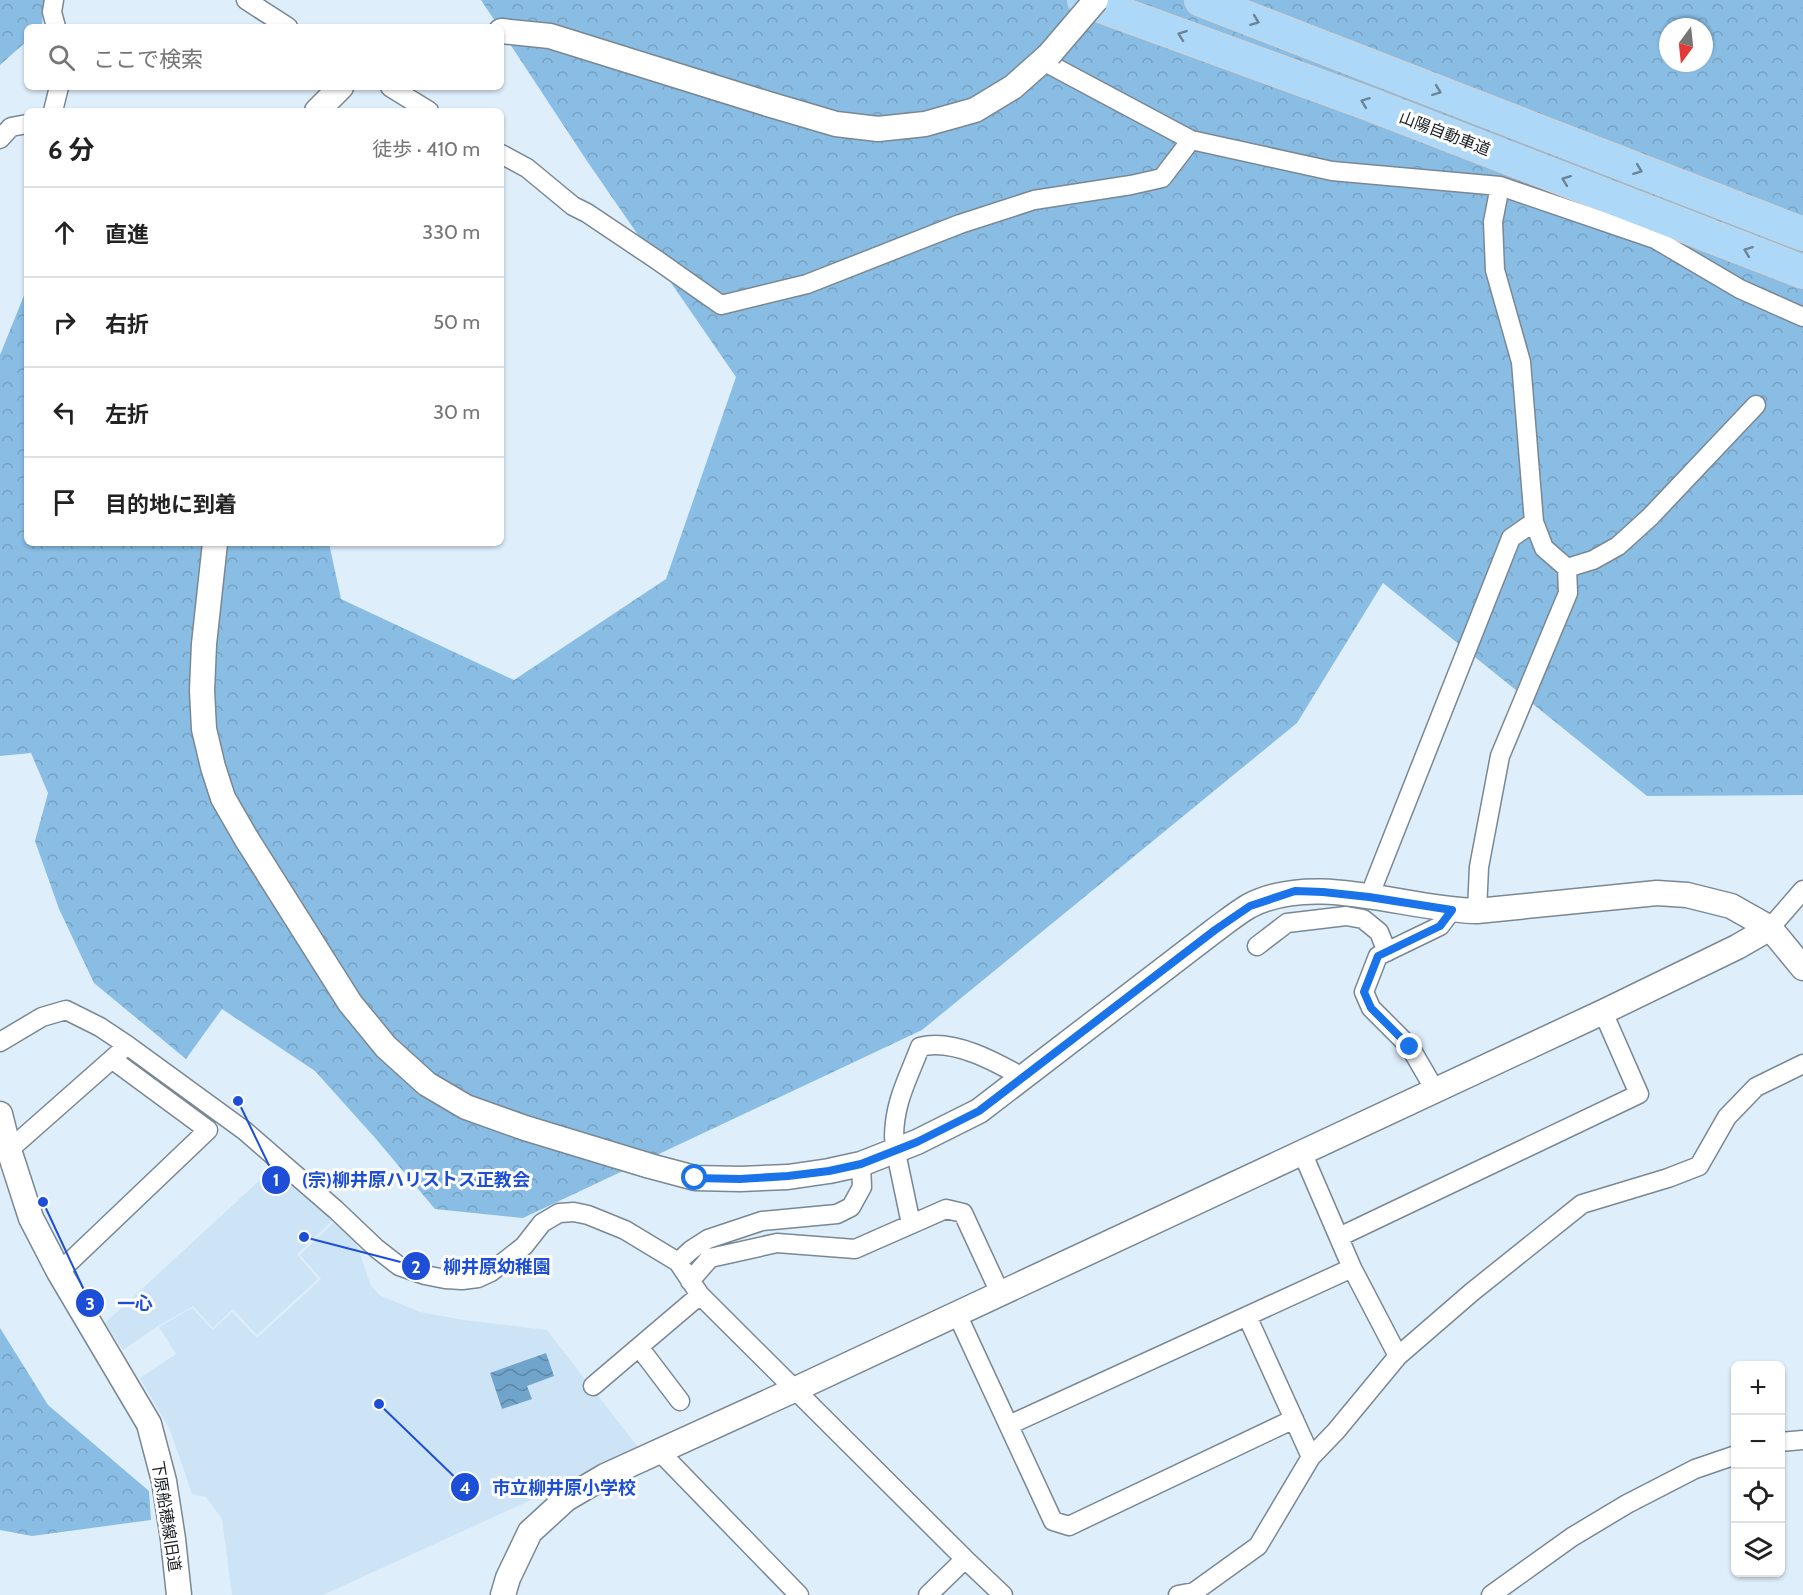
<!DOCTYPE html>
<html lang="ja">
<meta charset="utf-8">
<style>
body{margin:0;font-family:Cabin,"Noto Sans JP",sans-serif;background:#f6f6f6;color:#222}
.controls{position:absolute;right:18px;bottom:18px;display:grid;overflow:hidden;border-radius:9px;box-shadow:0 2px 4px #0004}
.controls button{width:54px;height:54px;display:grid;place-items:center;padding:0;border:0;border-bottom:2px solid #e0e0e0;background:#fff;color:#222;font:30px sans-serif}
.compass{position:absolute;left:1659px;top:18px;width:54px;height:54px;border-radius:50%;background:#fff;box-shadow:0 2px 4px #0004;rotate:195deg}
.stop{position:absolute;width:18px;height:18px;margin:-14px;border:4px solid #1a73e8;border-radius:50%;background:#fff}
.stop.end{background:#1a73e8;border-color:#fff;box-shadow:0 2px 6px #0008}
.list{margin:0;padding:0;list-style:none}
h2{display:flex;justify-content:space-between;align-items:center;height:78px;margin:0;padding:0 24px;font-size:26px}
h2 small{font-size:20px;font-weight:400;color:#767676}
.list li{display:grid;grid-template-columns:39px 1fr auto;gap:18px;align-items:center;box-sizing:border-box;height:90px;padding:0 24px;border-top:2px solid #e0e0e0}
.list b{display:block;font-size:22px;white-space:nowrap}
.list em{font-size:20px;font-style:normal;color:#767676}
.icon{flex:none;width:33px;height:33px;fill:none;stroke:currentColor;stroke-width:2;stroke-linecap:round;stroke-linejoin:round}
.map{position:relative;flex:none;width:1803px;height:1595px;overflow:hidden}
.search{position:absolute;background:#fff;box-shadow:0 2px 4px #0004;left:24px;top:24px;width:480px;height:66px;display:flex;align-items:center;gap:15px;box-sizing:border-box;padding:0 21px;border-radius:9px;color:#767676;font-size:22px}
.panel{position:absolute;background:#fff;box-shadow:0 2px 4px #0004;left:24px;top:108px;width:480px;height:438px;border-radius:9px}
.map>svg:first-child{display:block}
.built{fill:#cde4f6}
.forest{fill:url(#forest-crowns);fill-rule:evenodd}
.water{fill:url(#water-waves)}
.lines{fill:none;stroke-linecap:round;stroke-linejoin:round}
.street-casing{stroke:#798893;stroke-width:21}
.secondary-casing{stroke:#798893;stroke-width:27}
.highway-casing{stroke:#d1d2d3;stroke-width:34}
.street{stroke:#fff;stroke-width:18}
.secondary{stroke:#fff;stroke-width:24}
.highway{stroke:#aed8f8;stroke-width:32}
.secondary-bridge-casing{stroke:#798893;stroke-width:27;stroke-linecap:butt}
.secondary-bridge{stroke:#fff;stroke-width:24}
.oneway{stroke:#6a8498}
.route{stroke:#1a73e8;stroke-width:8}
.labels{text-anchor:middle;stroke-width:6;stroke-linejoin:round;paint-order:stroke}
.street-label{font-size:16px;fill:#181d22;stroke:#fff}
.leader{fill:none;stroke:#1d4ed8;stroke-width:2}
.callout-dot{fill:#1d4ed8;stroke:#fff;stroke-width:2}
.mark-label{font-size:18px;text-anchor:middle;font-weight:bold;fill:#fff}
.callout-label{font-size:18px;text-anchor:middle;font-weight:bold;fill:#1d4ed8;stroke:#fff;stroke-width:6;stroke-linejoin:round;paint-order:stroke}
</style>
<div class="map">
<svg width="1803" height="1595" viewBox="0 0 1803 1595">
<defs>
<pattern id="forest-crowns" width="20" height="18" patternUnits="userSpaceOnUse" patternTransform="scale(1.5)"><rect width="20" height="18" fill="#89bde4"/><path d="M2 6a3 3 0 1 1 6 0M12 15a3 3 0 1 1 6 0" fill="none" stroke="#76a2c3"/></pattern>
<pattern id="water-waves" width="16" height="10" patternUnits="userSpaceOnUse" patternTransform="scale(1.5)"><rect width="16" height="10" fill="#71a4cb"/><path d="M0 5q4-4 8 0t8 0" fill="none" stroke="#5c85a4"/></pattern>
</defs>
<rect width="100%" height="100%" fill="#deeefb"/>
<path class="built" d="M273,1168L334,1219L297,1254L318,1279L257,1335L233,1309L213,1328L193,1306L158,1326L123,1350L105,1323Z
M336,1220L354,1237L371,1286L381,1296L420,1312L464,1320L547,1330L640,1450L323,1595H232L222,1519L206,1497L192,1494L170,1430L140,1378L176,1354L159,1327L192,1308L213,1330L232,1312L257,1338L321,1279L300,1255Z"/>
<path class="forest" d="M0,0H46L43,8L42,27H27V41L0,65Z
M481,0H1803V795L1647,796L1383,583L1297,723L922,1030L523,1218L435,1209L376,1139L315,1071L222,1009L186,1059L94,983L59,909L35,841L48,793L31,753L0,756V355L27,288V543H329L341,599L514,680L666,579L736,377L587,161ZM1668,27H1704V63H1668Z
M0,1328L48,1405L149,1491L151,1520L32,1536L0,1530Z"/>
<path class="water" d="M546,1353L554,1376L527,1386L532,1399L502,1409L490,1373Z"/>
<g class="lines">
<defs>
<path id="street" d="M54,0L52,12L56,27
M246,0L288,27
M1043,61L1191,140L1332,171L1500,186L1655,239L1740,289L1803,317
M390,87L429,111
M53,111L59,87
M0,139L11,127L27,124
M501,154L527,168L573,206L587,213L657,260L721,305L807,284L960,224L1034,200L1131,185L1162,178L1191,140
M1567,568L1593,560L1618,546L1650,517L1756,405
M1369,897L1511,538L1534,522
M1477,911L1479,867L1500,756L1568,593L1567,568L1544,548L1534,522L1521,362L1495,270L1493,222L1500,186
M1770,928L1803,890
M1257,946L1287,923L1346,916L1363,919L1379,932L1387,952
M0,1042L42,1017L66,1010L100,1027L127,1045L245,1131L336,1210L376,1248L399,1266L425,1275L445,1279L462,1280L478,1278L491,1272L524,1246L542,1223L559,1213L574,1212L588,1215L625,1230L678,1262L700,1295L965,1559L1003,1595
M1435,1090L1410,1047L1371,1008L1364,992L1378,956L1440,926L1452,910
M894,1138C894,1102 908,1079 920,1047C953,1038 996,1062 1024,1078
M9,1150L120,1052
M1302,1152L1352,1268L1398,1356
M898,1162L911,1224
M1339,1237L1639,1094L1603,1012
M678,1262L691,1250L708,1239L762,1221L837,1214L851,1207L862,1187L861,1164
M59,1272L208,1130L113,1060
M690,1281L710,1258L777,1243L855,1249L946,1209L963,1213L1000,1293
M957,1314L1053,1521L1069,1526L1294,1419
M1247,1316L1311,1457
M639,1347L680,1401
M593,1386L700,1295
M1009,1425L1352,1268
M1780,1442L1803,1440
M659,1451L799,1595
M928,1595L965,1559
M1178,1595L1194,1592L1258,1546L1311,1457L1336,1431L1398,1356L1472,1292L1582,1204L1668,1178L1699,1166L1727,1117L1756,1087L1803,1064
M1491,1595L1572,1537L1627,1504L1695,1469L1736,1455"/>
<path id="secondary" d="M501,31L550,36L768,104L836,124L878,129L925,124L975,110L1013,87L1049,55
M317,111L341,87
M215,543L204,644L202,691L204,729L213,767L223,798L246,838L350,1003L386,1047L427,1084L466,1107L525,1128L650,1166L695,1178L740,1179L788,1177L829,1171L861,1164L917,1142L979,1111L1215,930C1226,922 1237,913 1249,906C1316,871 1406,910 1477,911L1657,893L1687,895L1731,906L1770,928L1803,968
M0,1114L9,1150L31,1218L59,1272L149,1424L164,1481L173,1539L179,1595
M503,1595L508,1578L530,1532L566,1499L605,1476L796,1389L1603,1012L1737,947L1770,928"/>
<path id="highway" d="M1084,0L1369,104L1803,272
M1201,0L1803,234"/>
</defs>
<use href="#street" class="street-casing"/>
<use href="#secondary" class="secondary-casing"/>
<use href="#highway" class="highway-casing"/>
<use href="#street" class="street"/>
<use href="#secondary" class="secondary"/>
<use href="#highway" class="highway"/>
<defs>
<path id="secondary-bridge" d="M1049,55L1096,0"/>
</defs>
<use href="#secondary-bridge" class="secondary-bridge-casing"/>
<use href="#secondary-bridge" class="secondary-bridge"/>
</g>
<defs><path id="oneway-chevron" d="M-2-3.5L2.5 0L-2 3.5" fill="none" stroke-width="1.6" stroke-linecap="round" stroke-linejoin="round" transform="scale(1.5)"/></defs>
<g class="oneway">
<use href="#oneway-chevron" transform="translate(1255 21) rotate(21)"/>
<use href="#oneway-chevron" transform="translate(1182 35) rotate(-160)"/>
<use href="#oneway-chevron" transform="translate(1437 91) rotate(21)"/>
<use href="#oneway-chevron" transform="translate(1365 102) rotate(-159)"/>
<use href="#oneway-chevron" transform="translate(1638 170) rotate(21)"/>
<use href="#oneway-chevron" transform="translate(1566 180) rotate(-159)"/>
<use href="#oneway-chevron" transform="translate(1748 251) rotate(-159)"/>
</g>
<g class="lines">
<path class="route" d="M695,1178L740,1179L788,1176L829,1171L861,1164L917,1142L979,1111L1215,930L1250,906L1295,891L1323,892L1369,897L1452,910L1440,926L1378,956L1364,992L1371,1008L1410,1047"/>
</g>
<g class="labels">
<g class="street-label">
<text transform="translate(1445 133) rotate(21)" y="6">山陽自動車道</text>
<text transform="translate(167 1516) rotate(81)" y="6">下原船穂線旧道</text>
</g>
</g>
<path class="leader" d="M238 1101L276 1180M304 1237L416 1266M43 1202L90 1303M379 1404L465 1487"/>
<g class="callout-dot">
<circle cx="238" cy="1101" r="6"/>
<circle cx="304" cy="1237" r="6"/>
<circle cx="43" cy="1202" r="6"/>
<circle cx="379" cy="1404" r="6"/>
<circle cx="276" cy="1180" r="15"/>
<circle cx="416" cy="1266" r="15"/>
<circle cx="90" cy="1303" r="15"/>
<circle cx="465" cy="1487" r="15"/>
</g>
<g class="mark-label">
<text x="276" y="1186">1</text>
<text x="416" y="1273">2</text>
<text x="90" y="1310">3</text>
<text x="465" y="1494">4</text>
</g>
<g class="callout-label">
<text x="416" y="1186">(宗)柳井原ハリストス正教会</text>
<text x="497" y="1273">柳井原幼稚園</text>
<text x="135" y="1310">一心</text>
<text x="564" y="1494">市立柳井原小学校</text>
</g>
</svg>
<div class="controls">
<button>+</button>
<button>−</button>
<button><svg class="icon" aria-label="locate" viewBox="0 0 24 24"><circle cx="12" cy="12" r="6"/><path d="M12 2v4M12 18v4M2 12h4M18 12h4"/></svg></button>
<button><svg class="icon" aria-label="layers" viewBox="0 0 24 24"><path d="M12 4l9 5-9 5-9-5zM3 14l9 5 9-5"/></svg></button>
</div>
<svg class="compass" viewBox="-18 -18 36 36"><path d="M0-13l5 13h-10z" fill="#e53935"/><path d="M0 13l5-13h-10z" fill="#767676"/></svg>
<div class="stop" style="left:695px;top:1178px"></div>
<div class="stop end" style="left:1410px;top:1047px"></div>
<div class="search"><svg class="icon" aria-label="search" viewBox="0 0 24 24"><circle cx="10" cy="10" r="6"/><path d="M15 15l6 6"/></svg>ここで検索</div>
<section class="panel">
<h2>6 分<small>徒歩 · 410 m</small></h2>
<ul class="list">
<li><svg class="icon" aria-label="ahead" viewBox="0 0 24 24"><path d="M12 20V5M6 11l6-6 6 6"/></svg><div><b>直進</b></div><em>330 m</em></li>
<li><svg class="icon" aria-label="right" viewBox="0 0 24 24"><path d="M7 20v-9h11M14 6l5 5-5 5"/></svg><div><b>右折</b></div><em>50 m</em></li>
<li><svg class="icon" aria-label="left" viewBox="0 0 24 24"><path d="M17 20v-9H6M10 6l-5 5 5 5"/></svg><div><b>左折</b></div><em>30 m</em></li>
<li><svg class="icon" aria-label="arrive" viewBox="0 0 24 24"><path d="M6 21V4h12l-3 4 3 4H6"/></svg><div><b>目的地に到着</b></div></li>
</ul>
</section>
</div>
